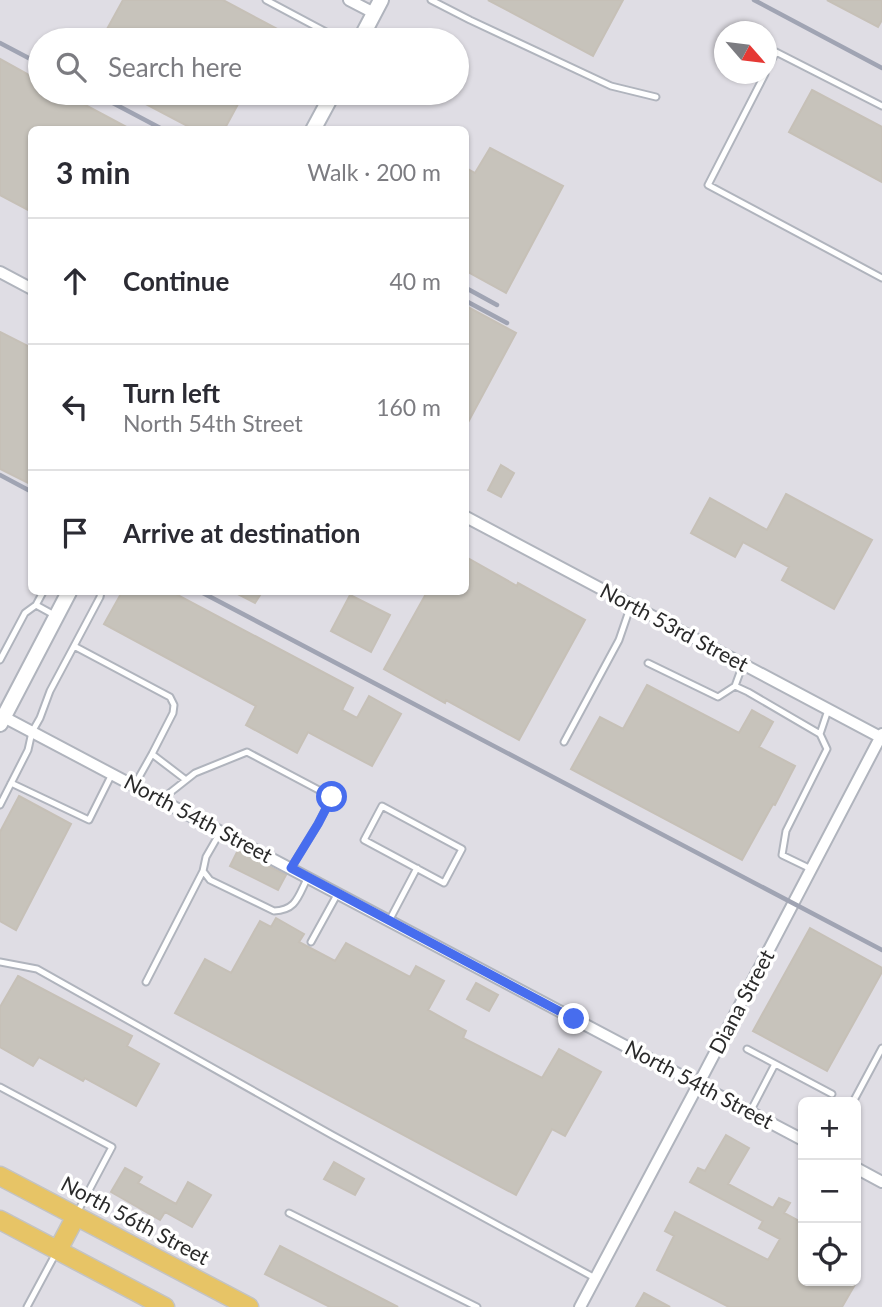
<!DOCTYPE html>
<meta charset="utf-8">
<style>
body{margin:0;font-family:Lato,sans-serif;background:#f7f7f7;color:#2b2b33}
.controls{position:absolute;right:21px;bottom:21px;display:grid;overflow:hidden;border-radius:10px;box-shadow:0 2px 5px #0004}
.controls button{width:63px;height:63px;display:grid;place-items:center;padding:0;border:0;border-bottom:2px solid #e1e1e2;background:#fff;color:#2b2b33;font:35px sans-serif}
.compass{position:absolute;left:714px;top:21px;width:63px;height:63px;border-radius:50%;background:#fff;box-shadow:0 2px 5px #0004;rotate:118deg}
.stop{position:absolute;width:21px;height:21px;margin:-16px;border:5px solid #476dee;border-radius:50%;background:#fff}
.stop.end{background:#476dee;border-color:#fff;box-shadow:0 2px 7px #0008}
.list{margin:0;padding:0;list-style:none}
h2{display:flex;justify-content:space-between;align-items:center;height:91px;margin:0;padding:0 28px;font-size:30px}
h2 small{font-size:23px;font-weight:400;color:#7c7c81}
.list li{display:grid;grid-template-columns:46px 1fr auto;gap:21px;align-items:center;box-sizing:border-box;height:126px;padding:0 28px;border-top:2px solid #e1e1e2}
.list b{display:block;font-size:26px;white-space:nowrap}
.list p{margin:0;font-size:23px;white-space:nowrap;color:#7c7c81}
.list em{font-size:23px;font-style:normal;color:#7c7c81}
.icon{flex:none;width:38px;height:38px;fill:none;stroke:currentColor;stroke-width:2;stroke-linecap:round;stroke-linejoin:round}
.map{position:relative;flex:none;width:882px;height:1307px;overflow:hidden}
.search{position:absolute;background:#fff;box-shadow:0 2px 5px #0004;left:28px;top:28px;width:441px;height:77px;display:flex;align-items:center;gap:18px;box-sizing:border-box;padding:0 24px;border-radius:38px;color:#7c7c81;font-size:26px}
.panel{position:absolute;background:#fff;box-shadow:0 2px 5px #0004;left:28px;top:126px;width:441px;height:469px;border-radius:10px}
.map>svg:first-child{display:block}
.industrial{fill:#dfdde4;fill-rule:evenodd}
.building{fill:#c7c3bb;stroke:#c6c0b7;stroke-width:2}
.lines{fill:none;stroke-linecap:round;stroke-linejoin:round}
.service-casing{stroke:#b0b4bd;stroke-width:9}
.minor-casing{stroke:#b0b4bd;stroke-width:14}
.tertiary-casing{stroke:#b0b4bd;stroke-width:18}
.primary-casing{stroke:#c3c3c3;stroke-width:21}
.service{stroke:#fff;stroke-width:5}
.minor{stroke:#fff;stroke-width:10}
.tertiary{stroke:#fff;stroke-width:14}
.primary{stroke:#e7c466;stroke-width:18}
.rail{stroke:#a0a4b3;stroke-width:4.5}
.route{stroke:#476dee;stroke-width:9}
.labels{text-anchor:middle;stroke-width:7;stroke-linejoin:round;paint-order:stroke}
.street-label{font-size:21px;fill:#2a2a2a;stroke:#fff}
</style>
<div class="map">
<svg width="882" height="1307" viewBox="0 0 882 1307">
<rect width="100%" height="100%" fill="#ebe5dd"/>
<path class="industrial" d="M0,0H882V1307H0ZM724,32H766V74H724ZM40,40H457V93H40ZM32,130H466V592H32ZM803,1102H856V1281H803Z"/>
<path class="building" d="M123,0H223L298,40H101Z
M488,0H623L593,56Z
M827,0H882V20L878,27Z
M0,59L40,81V93H63L132,130H32V212L0,195Z
M812,90L882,127V182L789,132Z
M125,93H244L224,130H195Z
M490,148L563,186L506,293L466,271V168L475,173Z
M466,306L516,333L466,426Z
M0,332L32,348V485L0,469Z
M501,465L514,473L501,497L488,490Z
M786,494L872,540L834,609L782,580L789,567L743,542L735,557L691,533L710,498L767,530Z
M466,557L517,586L518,583L585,620L519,740L446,700L445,703L384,669L427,592H466Z
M122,592H172L353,688L342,710L357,718L369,696L401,714L372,766L308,732L297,753L246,725L256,706L104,624Z
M234,592H262L255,603Z
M350,595L390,615L371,652L331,631Z
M647,685L739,733L752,710L773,722L759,747L795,766L775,805L773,804L742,860L571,769L600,717L623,729Z
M19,796L71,824L16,930L0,921V832Z
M238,850L286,875L278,890L230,866Z
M276,918L304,934L299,942L335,961L346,943L410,977L416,966L444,981L428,1010L466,1031L463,1038L542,1078L559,1049L601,1072L565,1136L552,1129L516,1195L175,1013L205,959L231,973L260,921L271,927Z
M810,928L882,968V972L827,1071L753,1031Z
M18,976L132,1036L127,1046L159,1064L136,1106L85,1078L83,1081L39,1057L33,1066L0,1047V1007Z
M476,983L498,995L489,1011L467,999Z
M726,1135L749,1148L728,1184L773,1208L779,1198L790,1203L784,1213L803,1223V1281H857L842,1307H729L657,1270L674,1236L665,1231L675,1212L768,1260L780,1239L759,1228L763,1221L690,1182L698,1168L705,1171Z
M334,1162L364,1179L355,1195L324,1179Z
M125,1168L142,1177L138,1183L176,1204L188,1182L211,1195L192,1227L165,1212L160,1220L111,1192Z
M280,1246L398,1307H330L265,1274Z
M644,1293L670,1307H636Z"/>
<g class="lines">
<defs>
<path id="service" d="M266,0L341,40
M431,0L470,20L611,86L656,97
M766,70L776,52L882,106
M765,74L708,185L882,278
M36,605L43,592
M74,646L100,597L101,592
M0,660L25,613L36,605L56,616
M648,663L718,697L735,686
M743,664L735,686L748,692L820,734
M564,742L619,640L631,605
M152,754L186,780
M11,783L89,820L112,774
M162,799L195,773L247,752L332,797L318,824L291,868
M0,805L28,750L32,732L40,718L50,691L74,646L170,697L174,705L173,713L152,754L134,786
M382,806L462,849L444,883L364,840Z
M221,831L206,857L203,871L210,880L274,911C297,910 298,896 308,877
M811,869L782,855L786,831L827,749L820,734L828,710
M389,921L417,868
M311,942L338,893
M0,962L37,969L332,1135L595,1278
M146,982L203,871
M747,1049L832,1094
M0,1087L112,1147L77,1213
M853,1102L882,1048
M750,1112L775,1064
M289,1213L477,1307
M27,1307L56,1253"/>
<path id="minor" d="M349,0L374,13
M0,272L32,289
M466,517L882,738
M0,715L803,1140
M856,1168L882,1182
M580,1307L698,1085L882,734"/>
<path id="tertiary" d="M360,40L381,0
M313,130L333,93
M0,724L69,592"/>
<path id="primary" d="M0,1176L249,1307
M0,1220L165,1307
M58,1250L76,1216"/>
</defs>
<use href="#service" class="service-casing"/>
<use href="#minor" class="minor-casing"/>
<use href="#tertiary" class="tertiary-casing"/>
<use href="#primary" class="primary-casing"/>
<use href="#service" class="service"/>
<use href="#minor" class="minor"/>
<use href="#tertiary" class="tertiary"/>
<use href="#primary" class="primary"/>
<path class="rail" d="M754,0L882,68
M0,43L40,64
M94,93L164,130
M466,288L497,305
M466,301L507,323
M0,475L32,492
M201,592L882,950"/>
</g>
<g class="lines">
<path class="route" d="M332,797L318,824L291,868L574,1019"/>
</g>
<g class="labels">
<g class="street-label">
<text transform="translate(674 628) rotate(28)" y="7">North 53rd Street</text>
<text transform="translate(198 819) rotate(28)" y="7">North 54th Street</text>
<text transform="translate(742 1002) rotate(-62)" y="7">Diana Street</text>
<text transform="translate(699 1085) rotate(28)" y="7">North 54th Street</text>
<text transform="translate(135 1221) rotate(28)" y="7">North 56th Street</text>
</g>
</g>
</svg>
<div class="controls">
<button>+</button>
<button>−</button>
<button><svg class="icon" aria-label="locate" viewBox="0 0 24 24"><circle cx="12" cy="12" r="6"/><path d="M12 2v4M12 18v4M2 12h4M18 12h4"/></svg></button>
</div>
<svg class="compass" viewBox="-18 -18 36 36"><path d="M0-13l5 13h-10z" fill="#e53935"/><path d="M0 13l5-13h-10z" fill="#7c7c81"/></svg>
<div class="stop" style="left:332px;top:797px"></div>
<div class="stop end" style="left:574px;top:1019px"></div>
<div class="search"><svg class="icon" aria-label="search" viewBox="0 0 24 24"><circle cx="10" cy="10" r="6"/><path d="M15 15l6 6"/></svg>Search here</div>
<section class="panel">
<h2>3 min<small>Walk · 200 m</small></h2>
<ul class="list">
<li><svg class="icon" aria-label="ahead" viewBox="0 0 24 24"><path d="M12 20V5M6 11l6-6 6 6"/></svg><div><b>Continue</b></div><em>40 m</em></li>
<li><svg class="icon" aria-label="left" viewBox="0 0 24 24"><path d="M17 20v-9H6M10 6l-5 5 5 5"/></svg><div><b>Turn left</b><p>North 54th Street</p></div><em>160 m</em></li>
<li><svg class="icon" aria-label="arrive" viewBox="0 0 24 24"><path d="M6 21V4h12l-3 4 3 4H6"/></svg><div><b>Arrive at destination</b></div></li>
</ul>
</section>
</div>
